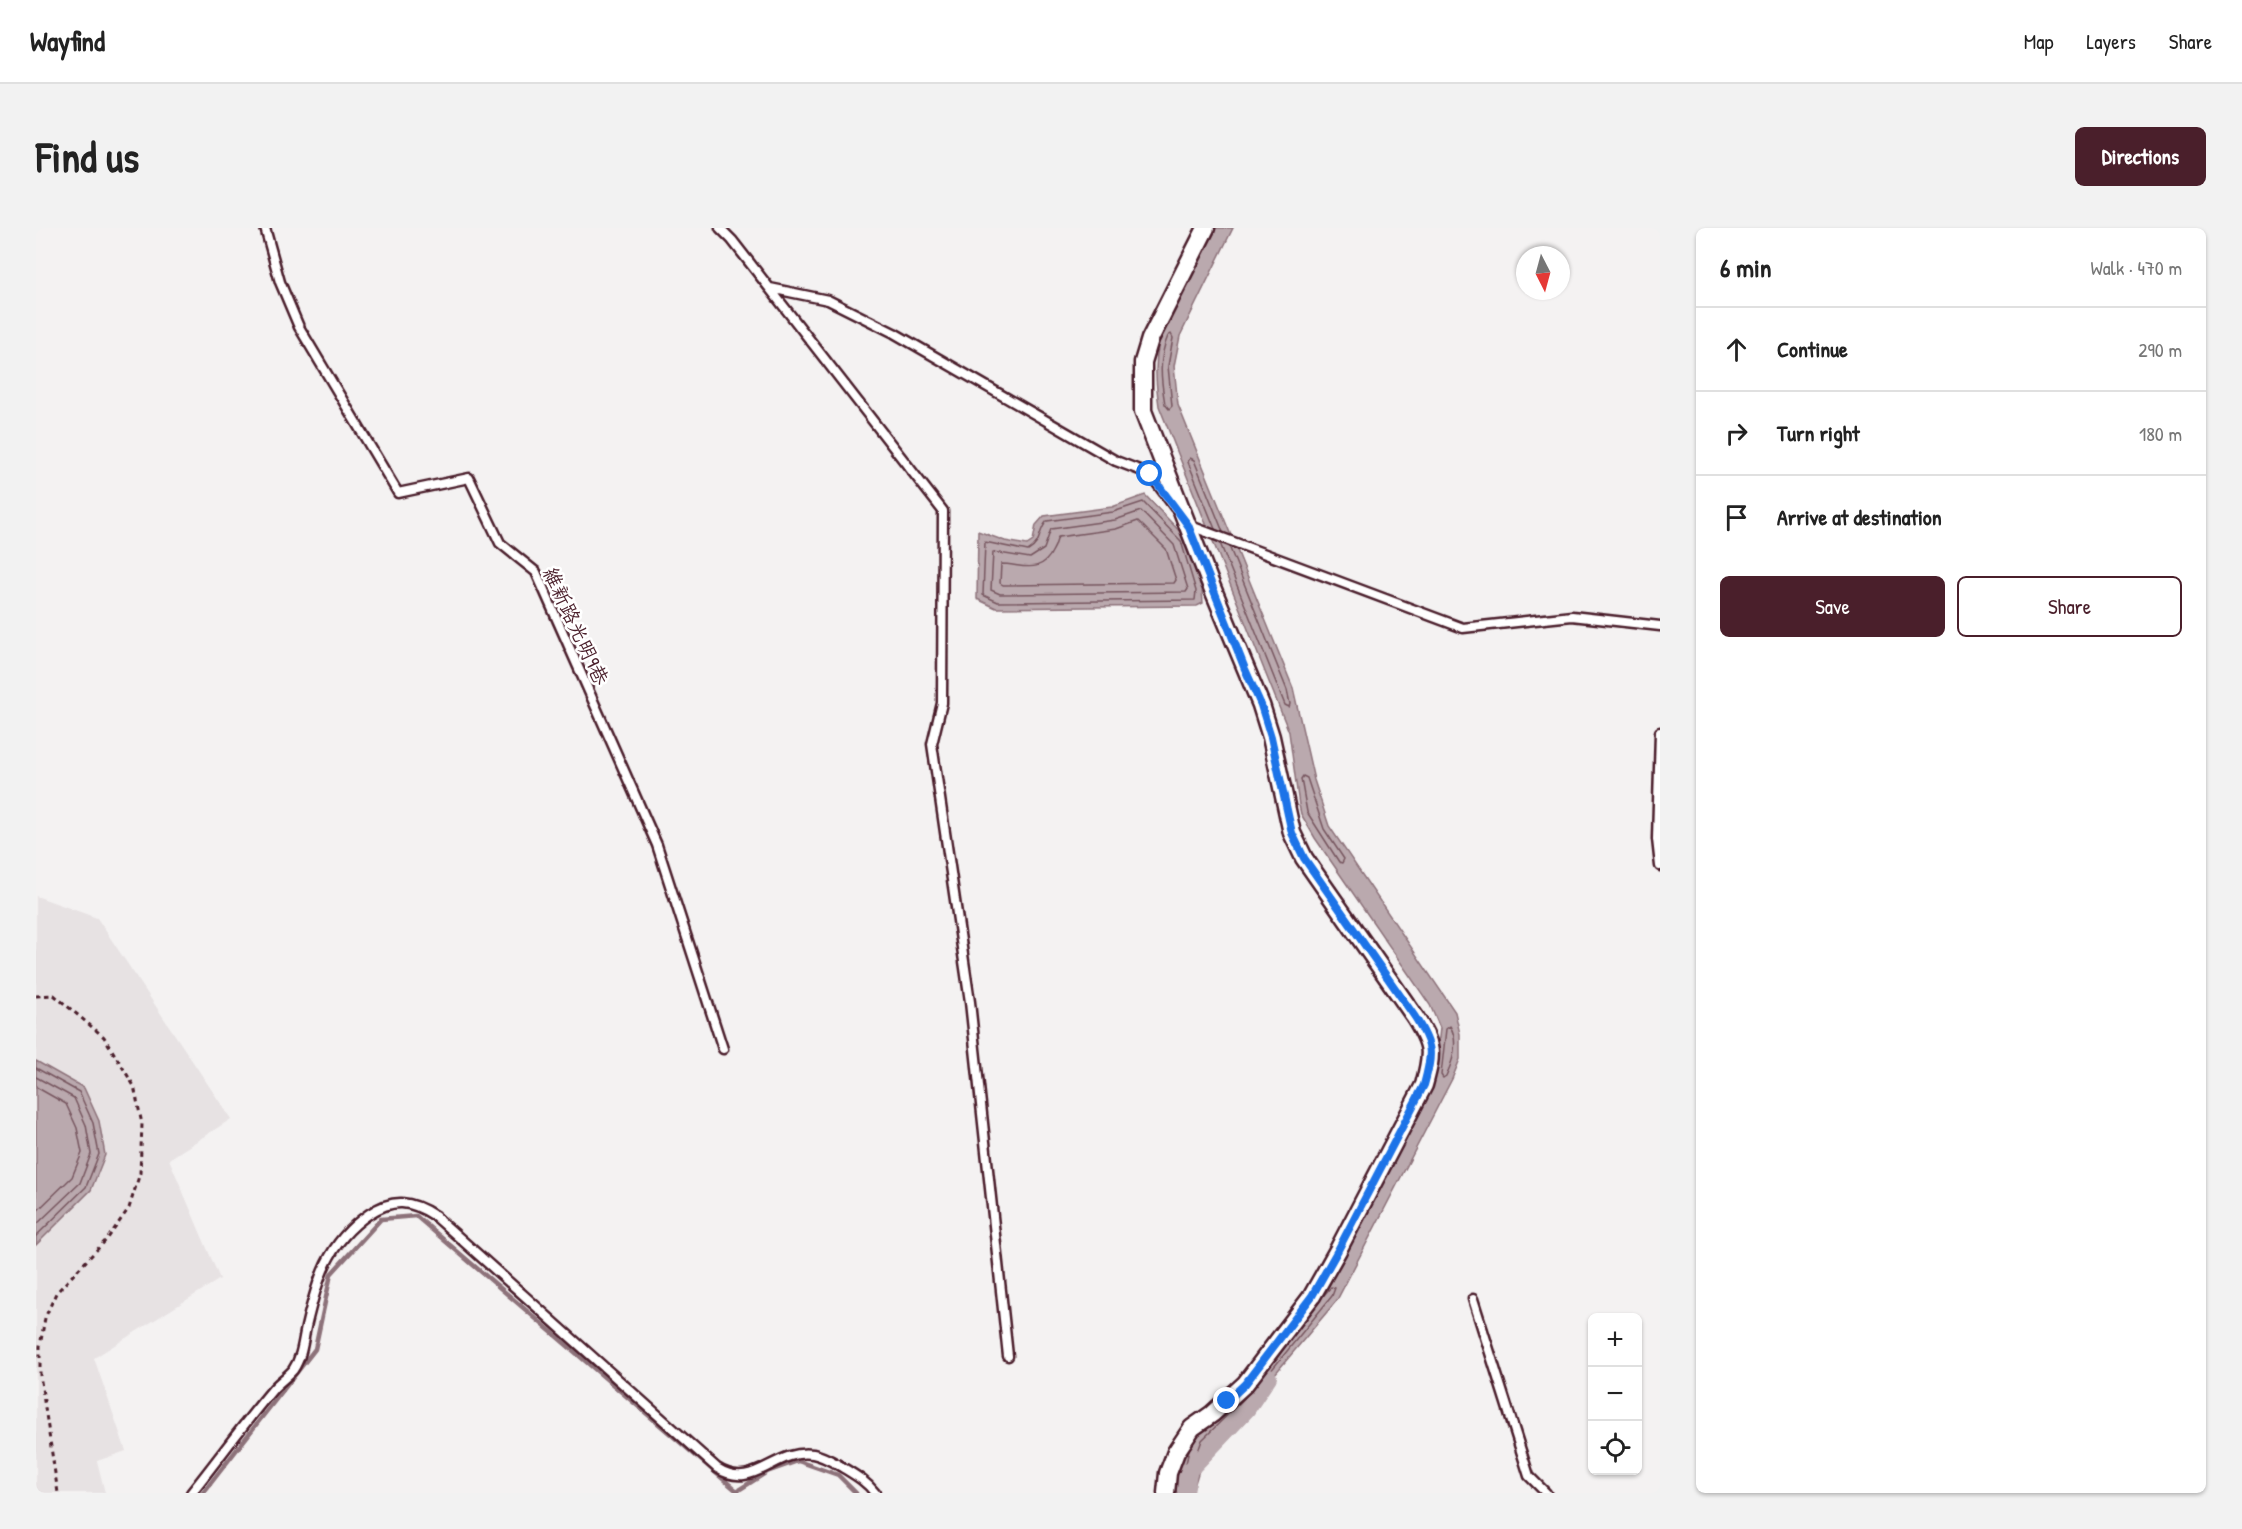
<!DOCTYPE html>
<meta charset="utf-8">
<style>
body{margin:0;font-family:"Patrick Hand","LXGW WenKai TC",sans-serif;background:#f2f2f2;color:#222}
.controls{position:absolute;right:18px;bottom:18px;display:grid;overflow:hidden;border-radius:9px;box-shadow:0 2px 4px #0004}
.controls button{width:54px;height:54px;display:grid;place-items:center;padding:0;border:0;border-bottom:2px solid #e0e0e0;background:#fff;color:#222;font:30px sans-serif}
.compass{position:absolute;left:1480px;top:18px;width:54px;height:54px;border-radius:50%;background:#fff;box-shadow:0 2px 4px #0004;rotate:174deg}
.stop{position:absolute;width:18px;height:18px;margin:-14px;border:4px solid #1a73e8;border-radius:50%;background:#fff}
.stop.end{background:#1a73e8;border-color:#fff;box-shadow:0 2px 6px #0008}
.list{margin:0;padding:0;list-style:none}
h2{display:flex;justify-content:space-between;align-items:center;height:78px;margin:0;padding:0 24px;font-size:26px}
h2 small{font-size:20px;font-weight:400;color:#767676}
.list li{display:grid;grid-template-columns:39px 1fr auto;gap:18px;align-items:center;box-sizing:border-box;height:84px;padding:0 24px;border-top:2px solid #e0e0e0}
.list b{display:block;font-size:22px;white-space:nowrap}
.list em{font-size:20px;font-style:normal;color:#767676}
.actions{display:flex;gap:12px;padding:18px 24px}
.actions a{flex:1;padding:14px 0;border:2px solid #4a1f2b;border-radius:9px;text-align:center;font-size:21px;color:#4a1f2b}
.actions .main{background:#4a1f2b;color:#fff}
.icon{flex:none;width:33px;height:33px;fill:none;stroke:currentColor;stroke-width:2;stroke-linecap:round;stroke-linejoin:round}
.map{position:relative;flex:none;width:1624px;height:1265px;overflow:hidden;border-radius:9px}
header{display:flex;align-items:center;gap:36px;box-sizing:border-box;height:84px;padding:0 30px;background:#fff;border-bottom:2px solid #e0e0e0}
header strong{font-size:28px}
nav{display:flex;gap:33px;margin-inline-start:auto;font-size:21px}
.intro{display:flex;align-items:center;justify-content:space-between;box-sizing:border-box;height:144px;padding:0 36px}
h1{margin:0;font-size:42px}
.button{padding:15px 27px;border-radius:9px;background:#4a1f2b;color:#fff;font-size:21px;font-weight:700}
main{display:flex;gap:36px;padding:0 36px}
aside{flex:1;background:#fff;border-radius:9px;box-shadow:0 2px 4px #0004}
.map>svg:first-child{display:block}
.built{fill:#e7e2e3}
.water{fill:#baa9ae;stroke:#8d727a;stroke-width:1.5}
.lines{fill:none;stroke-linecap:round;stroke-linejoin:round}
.shore{stroke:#77565f;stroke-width:1.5}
.stream{stroke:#8d727a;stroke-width:4.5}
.canal{stroke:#baa9ae;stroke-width:16}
.service-casing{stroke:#4a1f2b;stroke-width:13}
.minor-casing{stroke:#4a1f2b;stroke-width:21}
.path{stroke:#4a1f2b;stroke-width:3;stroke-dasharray:4.5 4.5;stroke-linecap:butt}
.service{stroke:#fff;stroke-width:8}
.minor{stroke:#fff;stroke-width:16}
.route{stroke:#1a73e8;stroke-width:8}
.labels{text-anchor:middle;stroke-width:5;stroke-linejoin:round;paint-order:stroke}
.street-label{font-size:20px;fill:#4a1f2b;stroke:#fff}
</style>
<header>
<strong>Wayfind</strong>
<nav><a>Map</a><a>Layers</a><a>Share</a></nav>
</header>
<div class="intro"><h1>Find us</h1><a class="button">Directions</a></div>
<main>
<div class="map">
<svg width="1624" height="1265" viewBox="0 0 1624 1265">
<rect width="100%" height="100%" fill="#f4f2f2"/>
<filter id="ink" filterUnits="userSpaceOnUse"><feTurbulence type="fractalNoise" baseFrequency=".0167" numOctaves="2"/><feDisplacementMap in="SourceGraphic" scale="12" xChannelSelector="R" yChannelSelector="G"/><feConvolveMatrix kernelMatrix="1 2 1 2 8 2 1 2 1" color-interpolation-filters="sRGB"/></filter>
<g filter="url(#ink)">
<path class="built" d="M0,668L61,690L195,891L133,931L184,1051L58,1130L90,1223L61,1233L69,1265H0Z"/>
<path class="water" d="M1178,0H1197L1144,108L1138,138L1142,177L1257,460L1278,552L1293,598L1419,784L1424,806V831L1416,851L1301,1072L1233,1153L1171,1216L1156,1265H1140L1142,1239L1149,1213L1195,1166L1291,1053L1399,846L1404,800L1394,777L1279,610L1265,586L1263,577L1253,504L1123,178C1120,156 1118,137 1123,114Z
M1109,267L1150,310L1166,362L1167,375L1161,378L960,380L941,371L942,303L969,313L991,317L997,313L1000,297L1008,288L1076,279Z
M0,833L48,860L63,893L69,927L55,962L0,1017Z"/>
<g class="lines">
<path class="shore" d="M1135,106L1137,110L1132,138L1136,178L1133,181L1129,176C1125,152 1122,131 1132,108Z
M1107,274L1145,313L1160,363L1159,372L962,374L947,367L949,314L992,323C1007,314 1001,304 1011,293L1077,284Z
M1105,283L1138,317L1152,361L1150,364L964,366L955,362L957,324L994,330L1008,321L1015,301L1079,292Z
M1102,293L1130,321L1140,352L1138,355L967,357L964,355L965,336C985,336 1005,348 1017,322C1020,318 1020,313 1022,309L1080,301Z
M1179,301L1152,234L1154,230L1158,232L1187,304
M1184,315L1249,477L1253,479L1254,476L1251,462L1193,318
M1267,548L1271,550L1288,601L1308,631L1306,635L1303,634L1271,584L1265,551Z
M1414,798C1423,813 1417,833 1410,848L1407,850L1405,847L1410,801Z
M0,840L43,864L57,895L63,926L50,959L0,1008
M0,849L38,870L50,897L55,926L44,955L0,997
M0,859L30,876L41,900L46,925L36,949L0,984
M1153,1222L1147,1249L1150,1252L1153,1250L1166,1212L1229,1150L1296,1068L1299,1060L1295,1059L1288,1067"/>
<path class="stream" d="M167,1265L279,1121L295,1046L345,991L380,988L701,1263L731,1244L762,1233L802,1247L820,1265"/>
<path class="canal" d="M1150,1265L1153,1243L1211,1182L1233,1149"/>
<defs>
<path id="service" d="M229,0L244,54L263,99L362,265L433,250L464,315L500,344L621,617L687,821
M684,0L696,12L907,283L906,475L896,516L934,774L972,1128
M734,60L792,72L858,105L1080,233L1114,246L1139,280
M1152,297L1427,400L1536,388L1624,398
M1624,504L1621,611L1624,638
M1437,1071L1493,1248L1510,1265
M155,1265C183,1230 209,1194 237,1161C243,1154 251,1149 257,1142C266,1129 267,1113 270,1099C281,1052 291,1015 333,986C357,970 375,972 399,988L681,1240C718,1264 739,1220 777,1226C788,1228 797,1234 806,1239C819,1247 830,1253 839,1265"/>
<path id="minor" d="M1130,1265L1132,1245L1140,1224L1156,1200L1176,1186L1209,1156L1276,1068L1302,1022L1388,857C1397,824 1397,818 1379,789L1268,630L1256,605L1235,509L1225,477L1173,352L1107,183V134L1114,111L1170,0"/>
</defs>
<use href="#service" class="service-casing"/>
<use href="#minor" class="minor-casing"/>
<path class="path" d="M0,768L18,767L68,809L98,858L106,896L104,945L93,980L72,1010L20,1065L9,1090L4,1118V1147L22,1265"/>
<use href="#service" class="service"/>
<use href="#minor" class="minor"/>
</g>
</g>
<g class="lines" filter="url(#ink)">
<path class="route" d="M1114,246L1152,297L1209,441L1225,477L1235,509L1256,605L1268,630L1379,789C1397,818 1397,824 1388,857L1302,1022L1276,1068L1209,1156L1191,1173"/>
</g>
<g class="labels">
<g class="street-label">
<text transform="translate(540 398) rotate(65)" y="7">維新路光明9巷</text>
</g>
</g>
</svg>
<div class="controls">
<button>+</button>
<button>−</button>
<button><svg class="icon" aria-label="locate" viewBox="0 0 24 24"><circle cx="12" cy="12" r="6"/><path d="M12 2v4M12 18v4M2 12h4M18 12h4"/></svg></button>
</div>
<svg class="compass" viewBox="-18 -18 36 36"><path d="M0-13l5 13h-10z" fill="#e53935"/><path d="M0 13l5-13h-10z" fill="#767676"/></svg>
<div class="stop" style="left:1114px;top:246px"></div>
<div class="stop end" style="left:1191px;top:1173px"></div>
</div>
<aside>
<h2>6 min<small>Walk · 470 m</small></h2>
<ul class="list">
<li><svg class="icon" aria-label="ahead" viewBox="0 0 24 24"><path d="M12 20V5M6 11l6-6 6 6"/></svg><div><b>Continue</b></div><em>290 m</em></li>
<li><svg class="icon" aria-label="right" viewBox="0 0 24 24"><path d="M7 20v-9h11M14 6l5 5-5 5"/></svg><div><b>Turn right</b></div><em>180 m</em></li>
<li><svg class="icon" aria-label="arrive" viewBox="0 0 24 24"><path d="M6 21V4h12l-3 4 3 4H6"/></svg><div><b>Arrive at destination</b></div></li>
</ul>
<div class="actions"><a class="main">Save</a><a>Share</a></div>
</aside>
</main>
